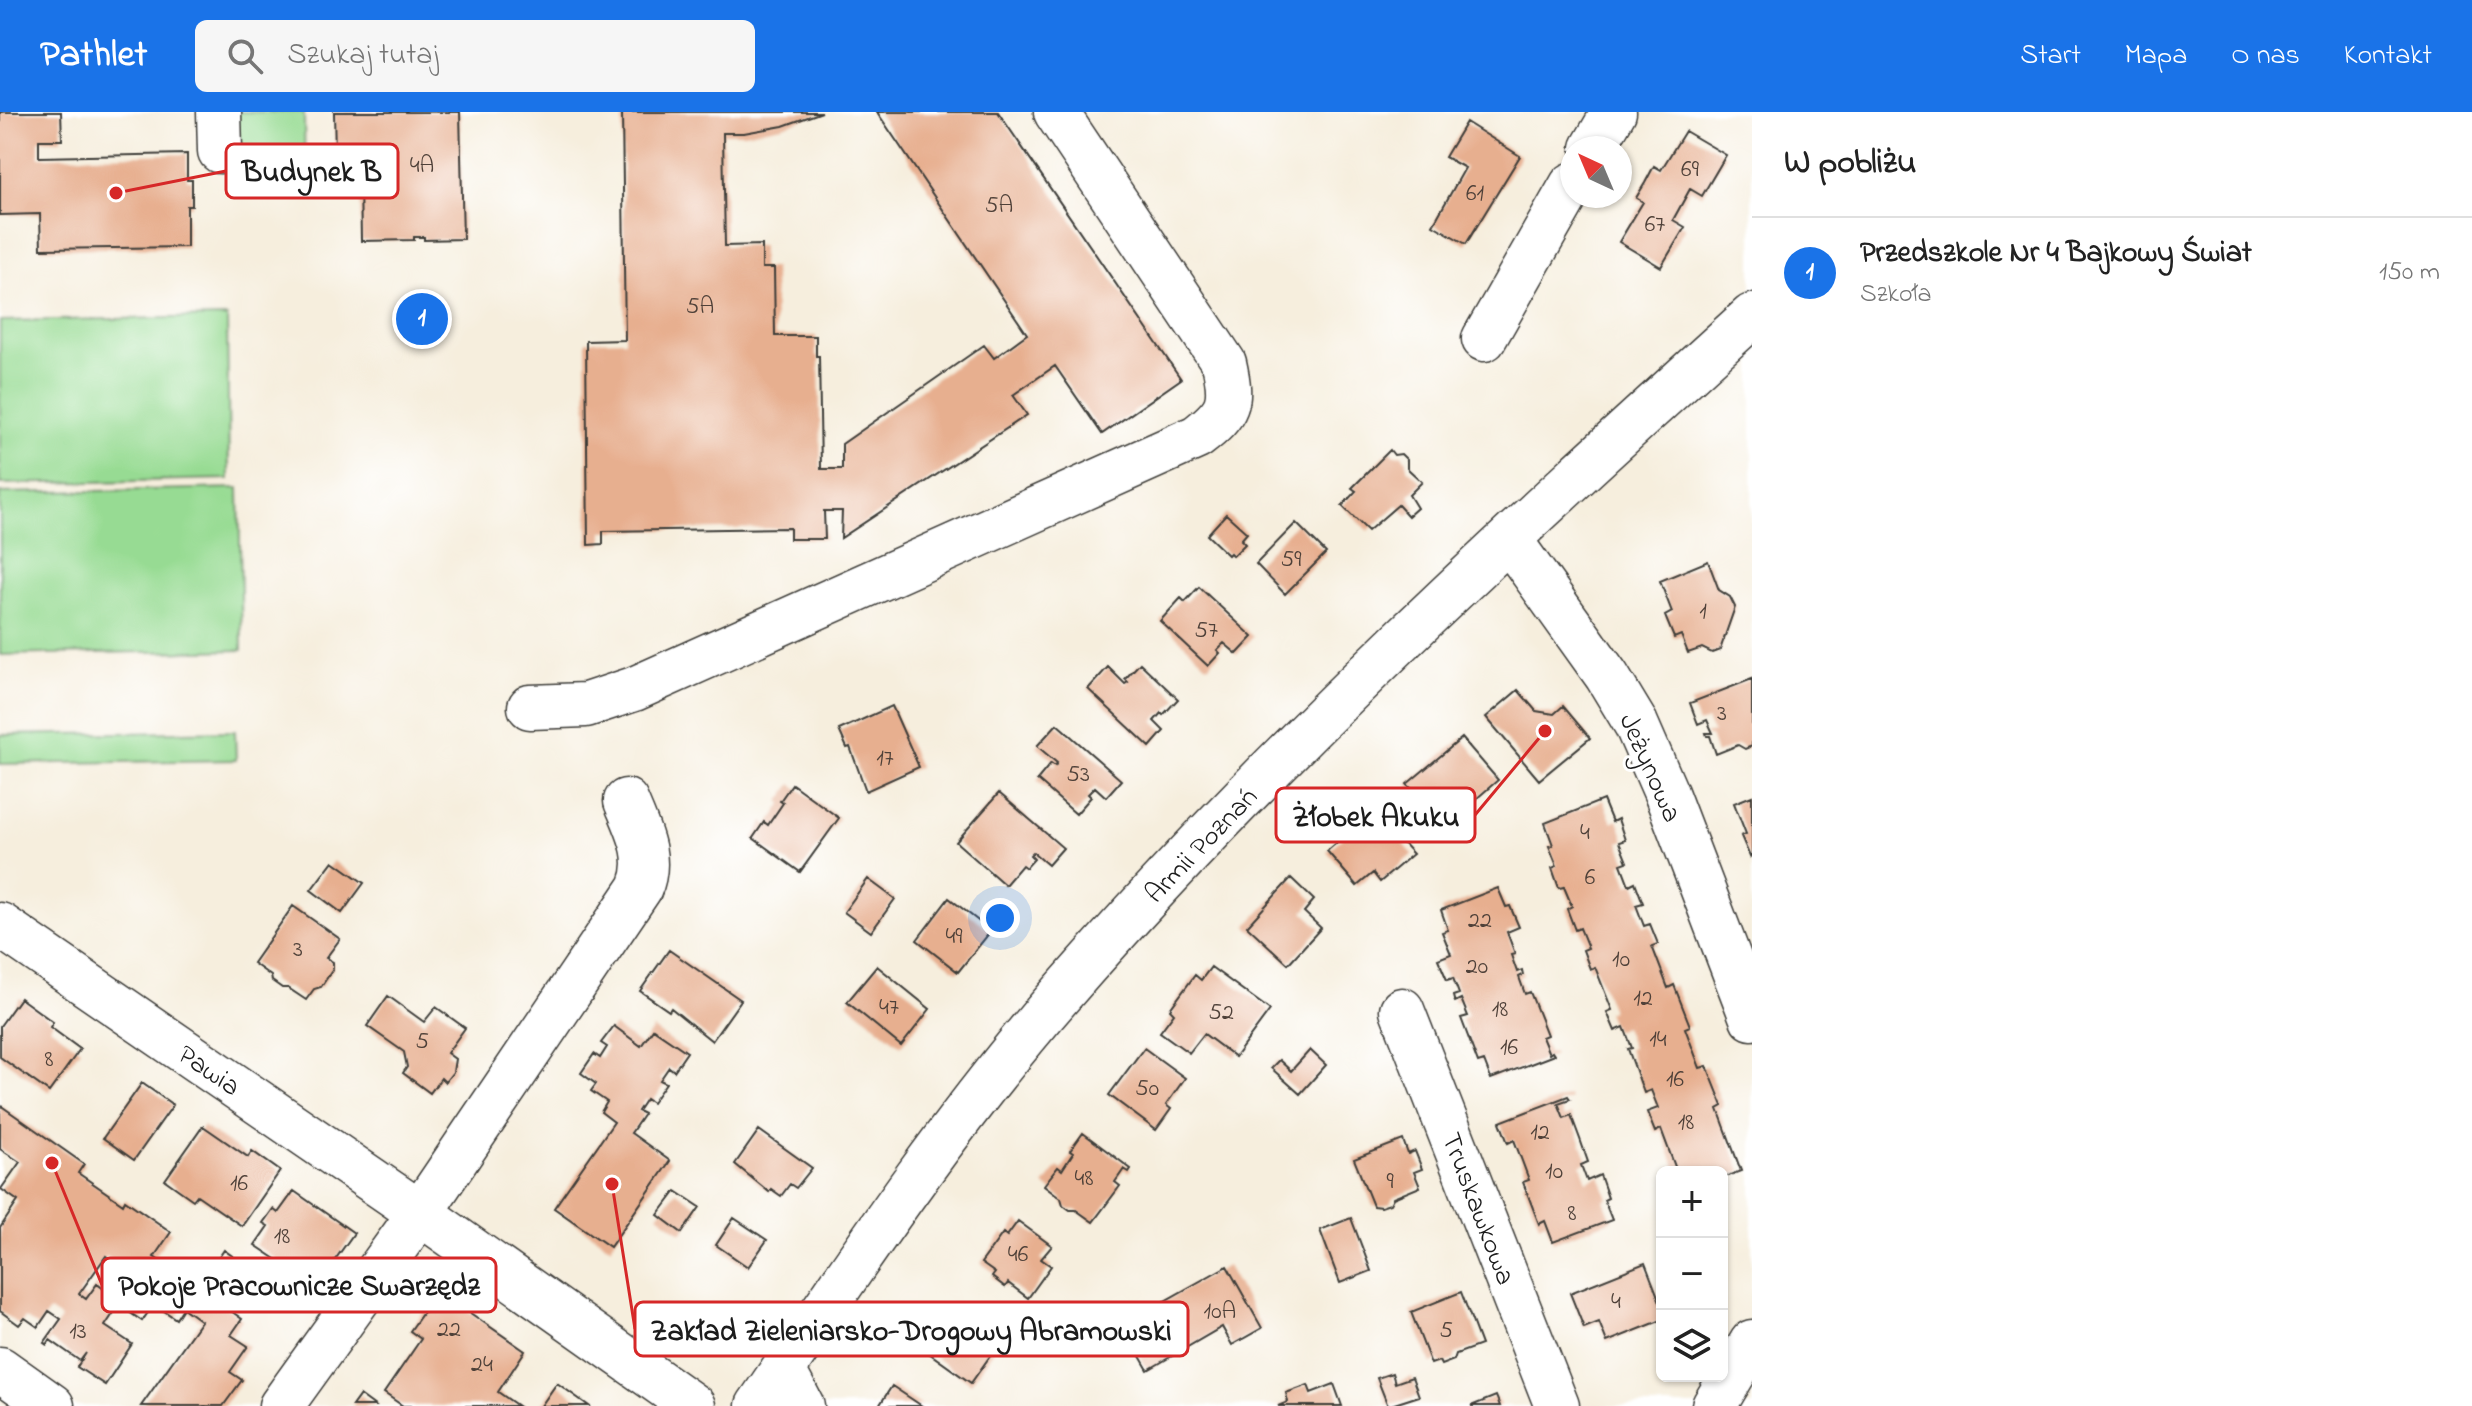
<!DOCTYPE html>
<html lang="pl">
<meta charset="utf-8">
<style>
body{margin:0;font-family:"Indie Flower",sans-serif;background:#f6f6f6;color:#222}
.controls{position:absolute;right:24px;bottom:24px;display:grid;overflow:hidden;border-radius:12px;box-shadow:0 2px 6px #0004}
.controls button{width:72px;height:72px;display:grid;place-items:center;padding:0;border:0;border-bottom:2px solid #e0e0e0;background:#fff;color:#222;font:40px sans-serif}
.compass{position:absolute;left:1560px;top:24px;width:72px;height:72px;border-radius:50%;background:#fff;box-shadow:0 2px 6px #0004;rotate:316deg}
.you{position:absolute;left:1000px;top:806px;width:28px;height:28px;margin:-20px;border:6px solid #fff;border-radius:50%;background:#1a73e8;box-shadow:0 0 0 12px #1a73e833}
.badge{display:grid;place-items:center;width:52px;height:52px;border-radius:50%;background:#1a73e8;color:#fff;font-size:26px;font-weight:700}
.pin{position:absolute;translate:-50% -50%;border:4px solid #fff;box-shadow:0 2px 8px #0006}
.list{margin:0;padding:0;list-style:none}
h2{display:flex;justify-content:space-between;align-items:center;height:104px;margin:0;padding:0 32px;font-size:34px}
h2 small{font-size:26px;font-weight:400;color:#767676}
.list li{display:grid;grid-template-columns:52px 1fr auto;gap:24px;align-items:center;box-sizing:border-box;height:112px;padding:0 32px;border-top:2px solid #e0e0e0}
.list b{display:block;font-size:30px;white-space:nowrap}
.list p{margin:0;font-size:26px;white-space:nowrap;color:#767676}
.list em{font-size:26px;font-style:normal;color:#767676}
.icon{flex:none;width:44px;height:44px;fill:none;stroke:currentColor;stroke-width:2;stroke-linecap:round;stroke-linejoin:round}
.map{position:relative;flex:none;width:1752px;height:1294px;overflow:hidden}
header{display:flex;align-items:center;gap:48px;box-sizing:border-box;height:112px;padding:0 40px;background:#1a73e8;color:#fff}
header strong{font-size:38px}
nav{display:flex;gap:44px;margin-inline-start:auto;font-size:28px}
.search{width:560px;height:72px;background:#f6f6f6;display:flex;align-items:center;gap:20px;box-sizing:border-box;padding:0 28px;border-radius:12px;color:#767676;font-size:30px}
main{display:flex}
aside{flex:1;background:#fff}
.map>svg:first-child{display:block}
.green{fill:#97db93;stroke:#5a7c58;stroke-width:2}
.building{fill:#e7af8f;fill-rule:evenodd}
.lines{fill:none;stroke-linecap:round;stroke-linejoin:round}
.minor-casing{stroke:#3d3c39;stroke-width:47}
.minor{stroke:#fff;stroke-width:44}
.labels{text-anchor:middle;stroke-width:6;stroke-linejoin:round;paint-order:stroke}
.number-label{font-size:24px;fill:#4f4139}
.street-label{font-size:28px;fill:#1c1c1c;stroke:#fff}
.leader{fill:none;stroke:#d62828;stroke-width:3}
.callout-dot{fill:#d62828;stroke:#fff;stroke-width:3}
.callout{fill:#fff;stroke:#d62828;stroke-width:3}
.callout-label{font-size:30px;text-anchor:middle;font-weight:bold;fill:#1c1c1c}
</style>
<header>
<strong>Pathlet</strong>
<div class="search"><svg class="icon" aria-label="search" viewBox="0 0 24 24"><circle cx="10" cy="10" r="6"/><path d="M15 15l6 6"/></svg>Szukaj tutaj</div>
<nav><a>Start</a><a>Mapa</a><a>O nas</a><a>Kontakt</a></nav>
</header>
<main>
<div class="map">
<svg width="1752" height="1294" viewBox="0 0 1752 1294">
<rect width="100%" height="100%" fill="#fff"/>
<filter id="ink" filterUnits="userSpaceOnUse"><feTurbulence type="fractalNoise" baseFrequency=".0125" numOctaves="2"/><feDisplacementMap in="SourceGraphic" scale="16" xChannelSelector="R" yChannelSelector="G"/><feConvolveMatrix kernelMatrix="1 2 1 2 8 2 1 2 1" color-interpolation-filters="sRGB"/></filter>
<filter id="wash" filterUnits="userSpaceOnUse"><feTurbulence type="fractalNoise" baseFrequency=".006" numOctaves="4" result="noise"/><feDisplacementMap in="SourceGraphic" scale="32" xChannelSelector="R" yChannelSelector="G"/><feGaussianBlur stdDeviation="1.8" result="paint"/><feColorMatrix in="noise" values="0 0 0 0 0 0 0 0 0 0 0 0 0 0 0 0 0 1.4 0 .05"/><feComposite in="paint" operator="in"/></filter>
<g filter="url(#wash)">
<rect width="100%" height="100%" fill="#f6eedd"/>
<path class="green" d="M234,0H304L305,74L282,75L234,37Z
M227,205L229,367L0,372V209Z
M239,376L242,538L0,543V381Z
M235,619L236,648L0,652V623Z"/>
<g id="blocks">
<path class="building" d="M0,0H61L62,28H39V45L187,42V68H192V94H187V135L41,137L40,102L0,103Z
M334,0H460L463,127L424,128V125H414V128L361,129L360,66H382V37L335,38Z
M622,0H822L783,14L744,21H723L725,134L762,133V156H774L775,224H816V244H819L821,357H842V332L984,233L994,246L1027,222L877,0H998L1181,267L1102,322L1055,254L1013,283L1027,303L841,426L842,399H824L825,427H790V416L603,419V432L588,433L586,229L625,228Z
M1466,10L1520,44L1466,132L1433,113L1465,56L1445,45Z
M1685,19L1726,43L1702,84L1690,77L1673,108L1685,115L1661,155L1619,130L1643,90L1636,86L1645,71L1654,54L1661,58Z
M1390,338L1394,343L1401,342L1407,348V356L1422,370L1409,383L1417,396L1408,404L1398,393L1368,419L1342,394L1356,379L1352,376Z
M1226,402L1247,421L1241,428L1245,432L1233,444L1230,441L1228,443L1207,423Z
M1296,411L1326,441L1285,482L1256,452Z
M1708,449L1719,478L1730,485L1735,495L1720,538L1712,541L1702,536L1688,541L1681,523L1674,526L1665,504L1672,500L1660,469Z
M1199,475L1253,525L1237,542L1224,531L1217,538L1220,541L1208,554L1160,509L1181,486L1185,490Z
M1140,551L1178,587L1163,603L1161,601L1154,609L1164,619L1150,635L1088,577L1108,555L1125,572L1128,570L1125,567Z
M1752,567V634L1745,637L1738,633L1716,642L1710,624H1707L1706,621H1713L1707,608L1698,612L1690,591Z
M1518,578L1536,599L1554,602L1563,594L1590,626L1539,668L1486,605Z
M892,594L919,655L866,679L850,635L847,636L839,618Z
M1057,612L1121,668L1106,685L1095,675L1088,682L1091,685L1076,702L1037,668L1051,651L1055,654L1057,651L1037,634Z
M1462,626L1498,668L1453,707L1441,692L1432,700L1407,672Z
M792,672L839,706L800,760L753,726L764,710L768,713L783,691L780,689Z
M999,681L1063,736L1048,753L1033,740L1030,743L1034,747L1026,756L1022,753L1005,773L956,730Z
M1752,684V743L1750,745L1741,724L1746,722L1734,691Z
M1603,688L1612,710L1618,707L1625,728L1619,730L1627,750L1621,752L1629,773L1635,770L1643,791L1636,793L1644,814L1650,812L1658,832L1652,834L1668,876L1674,873L1690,914L1685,916L1700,956L1707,954L1723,994L1718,997L1741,1059L1722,1066V1060H1677L1661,1017L1655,1020L1647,1000L1658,996L1651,978L1644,981L1628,937L1632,936L1624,915L1615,919L1607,900L1612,898L1595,855L1590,857L1583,838L1588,836L1580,816L1575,818L1567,797L1572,794L1564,775L1559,776L1552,756L1557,754L1549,734L1553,733L1545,711Z
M1376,697L1401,724L1398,726L1413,742L1380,770L1373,761L1357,774L1327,739Z
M333,749L364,771L342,801L311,778Z
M1291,766L1314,788L1304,800L1321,816L1288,852L1247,814Z
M868,767L895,787L871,820L844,800Z
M1498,776L1506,795L1510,794L1519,815L1507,820L1515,842L1511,843L1517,860L1522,858L1523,863L1519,865L1525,882L1530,880L1547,923L1542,925L1549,942L1552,940L1554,943L1491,967L1484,949L1478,951L1461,906L1468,904L1461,887L1455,890L1454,888L1453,884L1459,882L1453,866L1447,868L1438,847L1451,842L1442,820L1448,818L1441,798Z
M949,786L991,819L958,860L917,828Z
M293,794L340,827L326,846L333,850V857L321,875L314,877L306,888L288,876H282L272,869L271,864L253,851Z
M669,838L741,888L712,929L671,896L669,899L640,879Z
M877,854L930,897L901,934L847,890Z
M1211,855L1270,898L1235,945L1204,922L1189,941L1160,920L1174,901L1170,897L1195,863L1201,868Z
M388,884L424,910L436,895L465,916L447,941L455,947L453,960L445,970L441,966L430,981L403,961L407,955L404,940L367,914Z
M20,886L53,910L50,915L80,937L49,980L0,945V914Z
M614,914L641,934L653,917L687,940L674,959L669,955L660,968L666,971L652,991L646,987L638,999L644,1002L631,1021L670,1049L610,1135L554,1096L614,1010L601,1000L607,990L591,979L596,972L581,961L594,942L600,946L607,935L601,931Z
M1144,936L1185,966L1166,993L1171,997L1156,1018L1109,983Z
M1310,938L1326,953L1300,982L1271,956L1279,948L1291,959Z
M142,971L173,993L134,1048L103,1026Z
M1568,984L1570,987L1558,991L1564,1006L1571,1003L1580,1027L1588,1050L1581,1053L1587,1069L1600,1063L1608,1086L1604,1088L1612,1108L1553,1130L1545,1109L1539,1112L1523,1070L1529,1068L1522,1049L1514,1028L1508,1031L1500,1010Z
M0,993L84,1052L78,1061L123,1092L125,1088L171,1120L154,1145L198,1176L224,1138L242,1151L216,1188L242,1207L231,1223L248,1234L230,1260L242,1268L223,1294H141L201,1209L183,1196L176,1207L154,1192L142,1209L119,1193L105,1214L132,1232L105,1273L77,1255L86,1241L80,1249L50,1228L47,1233L44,1231L61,1207L49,1199L38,1215L25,1206L19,1213L0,1199V1116L18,1089L1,1077L20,1050L0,1037ZM106,1144L138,1166L122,1190L97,1172L86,1187L79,1182Z
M203,1014L248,1045L252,1039L280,1059L242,1114L197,1083L193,1088L165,1068Z
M759,1018L812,1056L796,1076L790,1072L781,1084L771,1077L769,1080L735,1052Z
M1083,1021L1131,1057L1129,1060L1124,1057L1115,1070L1120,1074L1093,1110L1076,1098H1070L1063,1093L1061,1086L1044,1073L1058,1055L1062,1058L1073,1041L1070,1039Z
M1403,1028L1408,1042L1415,1039L1422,1057L1414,1060L1420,1075L1393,1086L1390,1092L1381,1095L1373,1094L1354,1047Z
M294,1079L354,1121L322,1166L315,1160L290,1196L263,1177L282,1151L255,1133L268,1114L263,1111L273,1097L278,1101Z
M676,1079L700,1095L682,1121L658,1103Z
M734,1106L767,1128L748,1155L716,1133Z
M1351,1106L1371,1159L1340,1171L1320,1118Z
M1018,1109L1052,1134L1041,1147L1051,1154L1028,1186L1008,1171L1005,1175L992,1165L995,1161L981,1151L1003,1121L1007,1124Z
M1645,1151L1662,1195V1208L1607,1230L1599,1210L1584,1216L1570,1181Z
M1227,1154L1262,1216L1232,1233L1222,1215L1148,1258L1122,1213Z
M1461,1180L1481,1233L1456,1242L1454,1248L1441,1253L1439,1249L1431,1252L1411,1200Z
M450,1187L525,1239L498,1280L518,1294H403L384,1281L421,1227L410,1219L429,1192L440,1200Z
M959,1197L1002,1227L971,1271L922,1236L940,1210L946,1215Z
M1392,1261L1395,1271L1412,1265L1419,1284L1388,1294L1377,1266Z
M557,1271L589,1294H541Z
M1334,1272L1342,1294H1278L1288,1290L1286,1281L1308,1273L1311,1281Z
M892,1274L922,1294H879Z
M360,1283L375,1294H352Z
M1496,1284L1500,1294H1471Z"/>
</g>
</g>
<g filter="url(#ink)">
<use href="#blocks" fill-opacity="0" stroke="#3d3c39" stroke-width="2"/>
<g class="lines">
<defs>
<path id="minor" d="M219,0L220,39
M1593,36L1614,0
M1484,227L1572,73
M1509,427L1607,564L1636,612L1666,681L1752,906
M530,595L586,593L634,577L1197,325C1229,300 1233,291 1224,251L1056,0
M0,813L420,1101L693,1294
M1402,898L1557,1294
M0,1257L52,1294
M783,1258L802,1294
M281,1294L420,1101L640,776C653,746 638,718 626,689
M758,1294C854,1153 950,1009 1062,881C1274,638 1514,420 1752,204
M1714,1294L1752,1230"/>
</defs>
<use href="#minor" class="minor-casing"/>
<use href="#minor" class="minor"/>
</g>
</g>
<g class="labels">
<g class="number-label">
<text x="422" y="60">4A</text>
<text x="1690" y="64">69</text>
<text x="1475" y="88">61</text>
<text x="999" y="100">5A</text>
<text x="1655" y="119">67</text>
<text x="700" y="201">5A</text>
<text x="1291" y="454">59</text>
<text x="1703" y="506">1</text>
<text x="1206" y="525">57</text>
<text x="1722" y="608">3</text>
<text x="885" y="653">17</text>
<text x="1078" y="669">53</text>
<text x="1585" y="727">4</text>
<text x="1590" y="772">6</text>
<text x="1480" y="815">22</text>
<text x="954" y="831">49</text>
<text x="298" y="844">3</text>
<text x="1621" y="854">10</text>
<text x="1477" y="861">20</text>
<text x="1643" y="893">12</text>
<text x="889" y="902">47</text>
<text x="1500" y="904">18</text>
<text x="1221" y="907">52</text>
<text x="1658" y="934">14</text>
<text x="422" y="936">5</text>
<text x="1509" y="942">16</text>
<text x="49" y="954">8</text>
<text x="1675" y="974">16</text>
<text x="1147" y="983">50</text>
<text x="1686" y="1017">18</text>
<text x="1540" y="1027">12</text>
<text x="1554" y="1066">10</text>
<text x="1084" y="1073">48</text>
<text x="1390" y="1076">9</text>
<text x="239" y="1078">16</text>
<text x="1572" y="1108">8</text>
<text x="282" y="1131">18</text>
<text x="1018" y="1149">46</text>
<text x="1616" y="1196">4</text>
<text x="1220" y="1206">10A</text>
<text x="449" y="1224">22</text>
<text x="1446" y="1225">5</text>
<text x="78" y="1226">13</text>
<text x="482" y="1259">24</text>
</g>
<g class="street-label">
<text transform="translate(1652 655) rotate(66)" y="10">Jeżynowa</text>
<text transform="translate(1200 732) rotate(-46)" y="10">Armii Poznań</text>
<text transform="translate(210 957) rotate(34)" y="10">Pawia</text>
<text transform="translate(1480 1096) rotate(69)" y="10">Truskawkowa</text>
</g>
</g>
<path class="leader" d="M116 81L226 59M1545 619L1475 703M52 1051L102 1173M612 1072L635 1217"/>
<g class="callout-dot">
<circle cx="116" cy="81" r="8"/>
<circle cx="1545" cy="619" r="8"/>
<circle cx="52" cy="1051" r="8"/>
<circle cx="612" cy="1072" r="8"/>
</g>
<g class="callout">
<rect x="226" y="32" width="172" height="54" rx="8"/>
<rect x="1276" y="676" width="199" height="54" rx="8"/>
<rect x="102" y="1146" width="394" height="54" rx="8"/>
<rect x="635" y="1190" width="553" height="54" rx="8"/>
</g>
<g class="callout-label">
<text x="312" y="69">Budynek B</text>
<text x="1376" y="714">Żłobek Akuku</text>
<text x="299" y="1183">Pokoje Pracownicze Swarzędz</text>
<text x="911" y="1228">Zakład Zieleniarsko-Drogowy Abramowski</text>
</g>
</svg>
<div class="controls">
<button>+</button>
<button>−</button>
<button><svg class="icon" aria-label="layers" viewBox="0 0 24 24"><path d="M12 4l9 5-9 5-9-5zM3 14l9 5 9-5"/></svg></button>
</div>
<svg class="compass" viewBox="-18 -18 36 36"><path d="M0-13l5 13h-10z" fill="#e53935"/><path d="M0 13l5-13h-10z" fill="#767676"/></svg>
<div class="you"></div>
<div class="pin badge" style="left:422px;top:207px">1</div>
</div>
<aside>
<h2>W pobliżu<small></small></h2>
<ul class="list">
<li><span class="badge">1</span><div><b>Przedszkole Nr 4 Bajkowy Świat</b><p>Szkoła</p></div><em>150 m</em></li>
</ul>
</aside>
</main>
